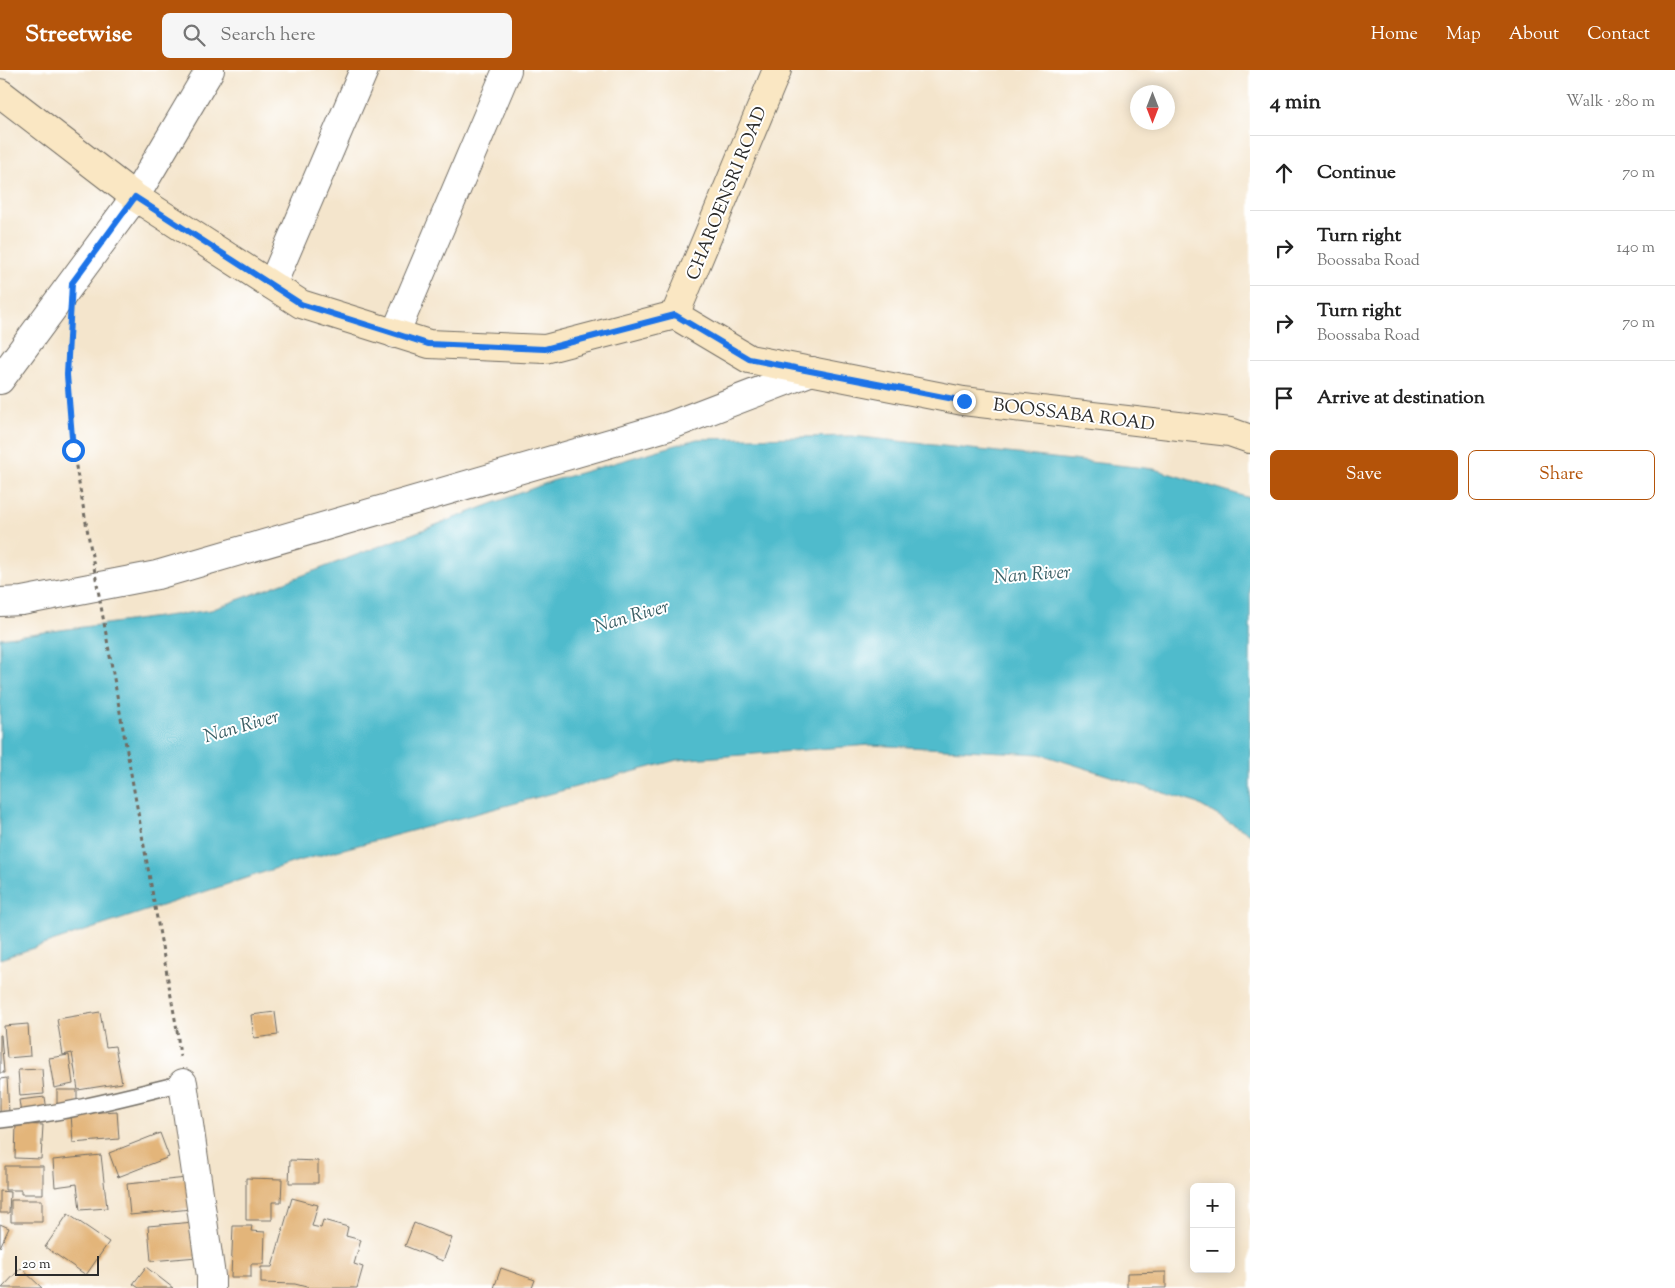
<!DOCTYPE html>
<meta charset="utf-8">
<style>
body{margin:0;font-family:"Sorts Mill Goudy",serif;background:#f6f6f6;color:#222}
.controls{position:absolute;right:15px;bottom:15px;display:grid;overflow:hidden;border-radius:8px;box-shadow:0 2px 12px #0003}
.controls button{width:45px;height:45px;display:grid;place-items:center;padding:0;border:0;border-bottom:1px solid #e0e0e0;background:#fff;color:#222;font:25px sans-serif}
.compass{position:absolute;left:1130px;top:15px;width:45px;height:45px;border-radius:50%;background:#fff;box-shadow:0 2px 12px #0003;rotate:180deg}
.scale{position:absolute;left:15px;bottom:12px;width:84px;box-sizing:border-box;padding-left:5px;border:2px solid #2b2b2b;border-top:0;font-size:14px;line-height:18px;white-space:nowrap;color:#2b2b2b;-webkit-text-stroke:4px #fff;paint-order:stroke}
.stop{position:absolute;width:15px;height:15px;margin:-11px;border:4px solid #1a73e8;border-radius:50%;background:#fff}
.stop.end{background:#1a73e8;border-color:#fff;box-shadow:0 1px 5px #0008}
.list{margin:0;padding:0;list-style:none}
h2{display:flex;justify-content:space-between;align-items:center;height:65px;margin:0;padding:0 20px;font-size:21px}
h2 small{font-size:16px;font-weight:400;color:#767676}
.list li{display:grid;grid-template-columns:32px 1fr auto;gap:15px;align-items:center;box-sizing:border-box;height:75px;padding:0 20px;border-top:1px solid #e0e0e0}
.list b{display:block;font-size:19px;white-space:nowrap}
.list p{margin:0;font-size:16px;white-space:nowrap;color:#767676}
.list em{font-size:16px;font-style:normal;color:#767676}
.actions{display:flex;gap:10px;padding:15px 20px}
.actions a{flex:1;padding:11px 0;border:1px solid #b45309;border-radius:8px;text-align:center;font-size:18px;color:#b45309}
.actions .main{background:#b45309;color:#fff}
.icon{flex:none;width:28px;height:28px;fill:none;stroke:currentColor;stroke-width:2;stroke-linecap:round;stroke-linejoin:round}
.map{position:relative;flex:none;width:1250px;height:1218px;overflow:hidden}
header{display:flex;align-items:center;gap:30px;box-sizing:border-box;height:70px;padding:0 25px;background:#b45309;color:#fff}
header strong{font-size:24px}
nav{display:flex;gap:28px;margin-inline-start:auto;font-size:18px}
.search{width:350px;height:45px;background:#f6f6f6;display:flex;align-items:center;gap:12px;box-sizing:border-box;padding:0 18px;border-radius:8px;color:#767676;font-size:19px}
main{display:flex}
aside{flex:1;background:#fff}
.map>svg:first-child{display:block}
.water{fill:#50bbcc;stroke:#3e737c}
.building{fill:#e3b57a}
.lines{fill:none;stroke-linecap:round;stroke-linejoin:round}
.lane-casing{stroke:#716c63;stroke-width:18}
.street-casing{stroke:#716c63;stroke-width:30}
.secondary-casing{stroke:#716c63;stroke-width:30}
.path{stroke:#716c63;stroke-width:3;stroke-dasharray:4 4;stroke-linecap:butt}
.lane{stroke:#fff;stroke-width:15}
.street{stroke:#fff;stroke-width:28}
.secondary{stroke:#fae7c3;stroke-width:28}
.path-bridge{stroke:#716c63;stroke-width:3;stroke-dasharray:4 4;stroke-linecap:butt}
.route{stroke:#1a73e8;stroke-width:6}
.labels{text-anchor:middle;stroke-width:4;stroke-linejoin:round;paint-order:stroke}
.street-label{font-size:18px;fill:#2b2b2b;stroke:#fff}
.water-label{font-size:19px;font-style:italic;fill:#385d63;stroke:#fff}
</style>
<header>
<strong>Streetwise</strong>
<div class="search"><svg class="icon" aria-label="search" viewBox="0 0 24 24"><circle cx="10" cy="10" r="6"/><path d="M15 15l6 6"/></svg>Search here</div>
<nav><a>Home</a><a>Map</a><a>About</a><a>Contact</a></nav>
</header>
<main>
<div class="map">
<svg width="1250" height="1218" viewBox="0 0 1250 1218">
<rect width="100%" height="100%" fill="#fff"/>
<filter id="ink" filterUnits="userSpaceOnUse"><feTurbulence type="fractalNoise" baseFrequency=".02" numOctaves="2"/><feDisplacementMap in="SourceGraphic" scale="10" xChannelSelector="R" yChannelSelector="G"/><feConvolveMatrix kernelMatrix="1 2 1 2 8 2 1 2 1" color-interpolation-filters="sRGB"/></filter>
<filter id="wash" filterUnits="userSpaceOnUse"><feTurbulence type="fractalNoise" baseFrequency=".0096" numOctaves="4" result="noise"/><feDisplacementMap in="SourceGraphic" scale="20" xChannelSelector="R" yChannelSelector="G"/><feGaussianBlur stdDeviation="1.12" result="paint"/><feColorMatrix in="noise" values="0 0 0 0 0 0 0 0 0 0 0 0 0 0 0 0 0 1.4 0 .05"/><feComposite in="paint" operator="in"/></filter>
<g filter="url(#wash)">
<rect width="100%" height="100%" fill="#f4e5cc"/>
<path class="water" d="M852,366L1154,399L1250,428V764L1196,733L1040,684L870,675L677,690L295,792L0,889V568L211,540L552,411L697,369Z"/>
<g id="blocks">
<path class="building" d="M100,942L106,977L115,976L122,1013L78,1020L72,983L63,985L57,949Z
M275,942L278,965L254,968L251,945Z
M28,954L30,986L7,988L4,956Z
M0,965H1L4,1003H0Z
M69,985L73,1014L54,1018L49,988Z
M42,999L44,1024L20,1026L18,1000Z
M7,1008L9,1042H0V1009Z
M57,1020H77V1037L57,1039Z
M45,1027L47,1040L21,1044L19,1030Z
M117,1041L119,1069L73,1073L71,1044Z
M16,1054L43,1055L41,1089L15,1088Z
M160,1063L169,1087L118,1107L109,1083Z
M101,1085L107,1138L80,1140L77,1114L55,1117L53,1090Z
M290,1090L318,1091V1113H289Z
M5,1096H43V1124H21V1120H5Z
M187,1108L191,1139L130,1145L127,1114Z
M246,1108L282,1109L281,1132H272V1150H246Z
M0,1121L10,1122L9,1143H0Z
M292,1128L318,1135L312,1156L321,1158L323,1150L348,1157L346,1166L361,1170L354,1194L363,1197L357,1218H310L295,1214L261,1213V1197H272Z
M11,1130H42V1152H11Z
M68,1144L109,1172L86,1205L45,1177Z
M194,1152L197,1187L151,1191L148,1156Z
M414,1153L452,1168L443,1191L405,1176Z
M0,1154L9,1158L0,1177Z
M233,1156H252L251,1161L265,1162L264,1194H251V1207H231Z
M146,1197L173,1218H139L133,1214Z
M21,1198L42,1218H2Z
M501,1198L535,1210L532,1218H494Z
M1166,1202V1218H1127V1203Z"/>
</g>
</g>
<g filter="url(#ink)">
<use href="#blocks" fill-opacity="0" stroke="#716c63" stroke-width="1"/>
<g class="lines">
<defs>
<path id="lane" d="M0,1050C62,1044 122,1028 183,1013"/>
<path id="street" d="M272,215L364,0
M395,264L507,0
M0,310L135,127L210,0
M0,532L22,531L157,505L669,356L812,301
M183,1013L211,1206V1218"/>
<path id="secondary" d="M0,23L135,127L301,234L429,274L545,279L675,245L749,289L963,331L1230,362L1250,369
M675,245L777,0"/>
</defs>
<use href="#lane" class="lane-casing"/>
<use href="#street" class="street-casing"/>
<use href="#secondary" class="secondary-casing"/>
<path class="path" d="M69,266L67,305L73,380
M177,960L180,987"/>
<use href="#lane" class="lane"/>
<use href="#street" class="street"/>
<use href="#secondary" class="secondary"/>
<path class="path-bridge" d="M73,380L177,960"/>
</g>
</g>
<g class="lines" filter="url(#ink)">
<path class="route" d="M73,380L67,305L72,213L135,127L301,234L428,274L545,279L675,245L749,289L964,331"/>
</g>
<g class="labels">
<g class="street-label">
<text transform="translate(726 123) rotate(-68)" y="6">CHAROENSRI ROAD</text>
<text transform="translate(1074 344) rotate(7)" y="6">BOOSSABA ROAD</text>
</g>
<g class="water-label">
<text transform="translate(1032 503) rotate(-4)" y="7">Nan River</text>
<text transform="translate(631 545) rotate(-16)" y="7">Nan River</text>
<text transform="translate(241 655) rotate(-16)" y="7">Nan River</text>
</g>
</g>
</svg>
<div class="controls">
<button>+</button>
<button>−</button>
</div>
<svg class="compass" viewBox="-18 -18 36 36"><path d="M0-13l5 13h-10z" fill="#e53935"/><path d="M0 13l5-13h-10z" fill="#767676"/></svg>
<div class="scale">20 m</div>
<div class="stop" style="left:73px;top:380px"></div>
<div class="stop end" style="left:964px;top:331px"></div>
</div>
<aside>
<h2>4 min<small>Walk · 280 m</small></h2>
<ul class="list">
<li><svg class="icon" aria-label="ahead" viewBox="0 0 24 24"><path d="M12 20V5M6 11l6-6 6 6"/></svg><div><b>Continue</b></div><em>70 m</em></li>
<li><svg class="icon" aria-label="right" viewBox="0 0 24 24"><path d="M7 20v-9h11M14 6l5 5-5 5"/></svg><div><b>Turn right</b><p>Boossaba Road</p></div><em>140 m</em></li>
<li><svg class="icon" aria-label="right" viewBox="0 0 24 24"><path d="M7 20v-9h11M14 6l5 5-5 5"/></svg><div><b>Turn right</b><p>Boossaba Road</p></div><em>70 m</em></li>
<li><svg class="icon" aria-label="arrive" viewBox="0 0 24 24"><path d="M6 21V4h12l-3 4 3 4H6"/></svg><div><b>Arrive at destination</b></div></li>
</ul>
<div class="actions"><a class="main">Save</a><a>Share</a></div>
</aside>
</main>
